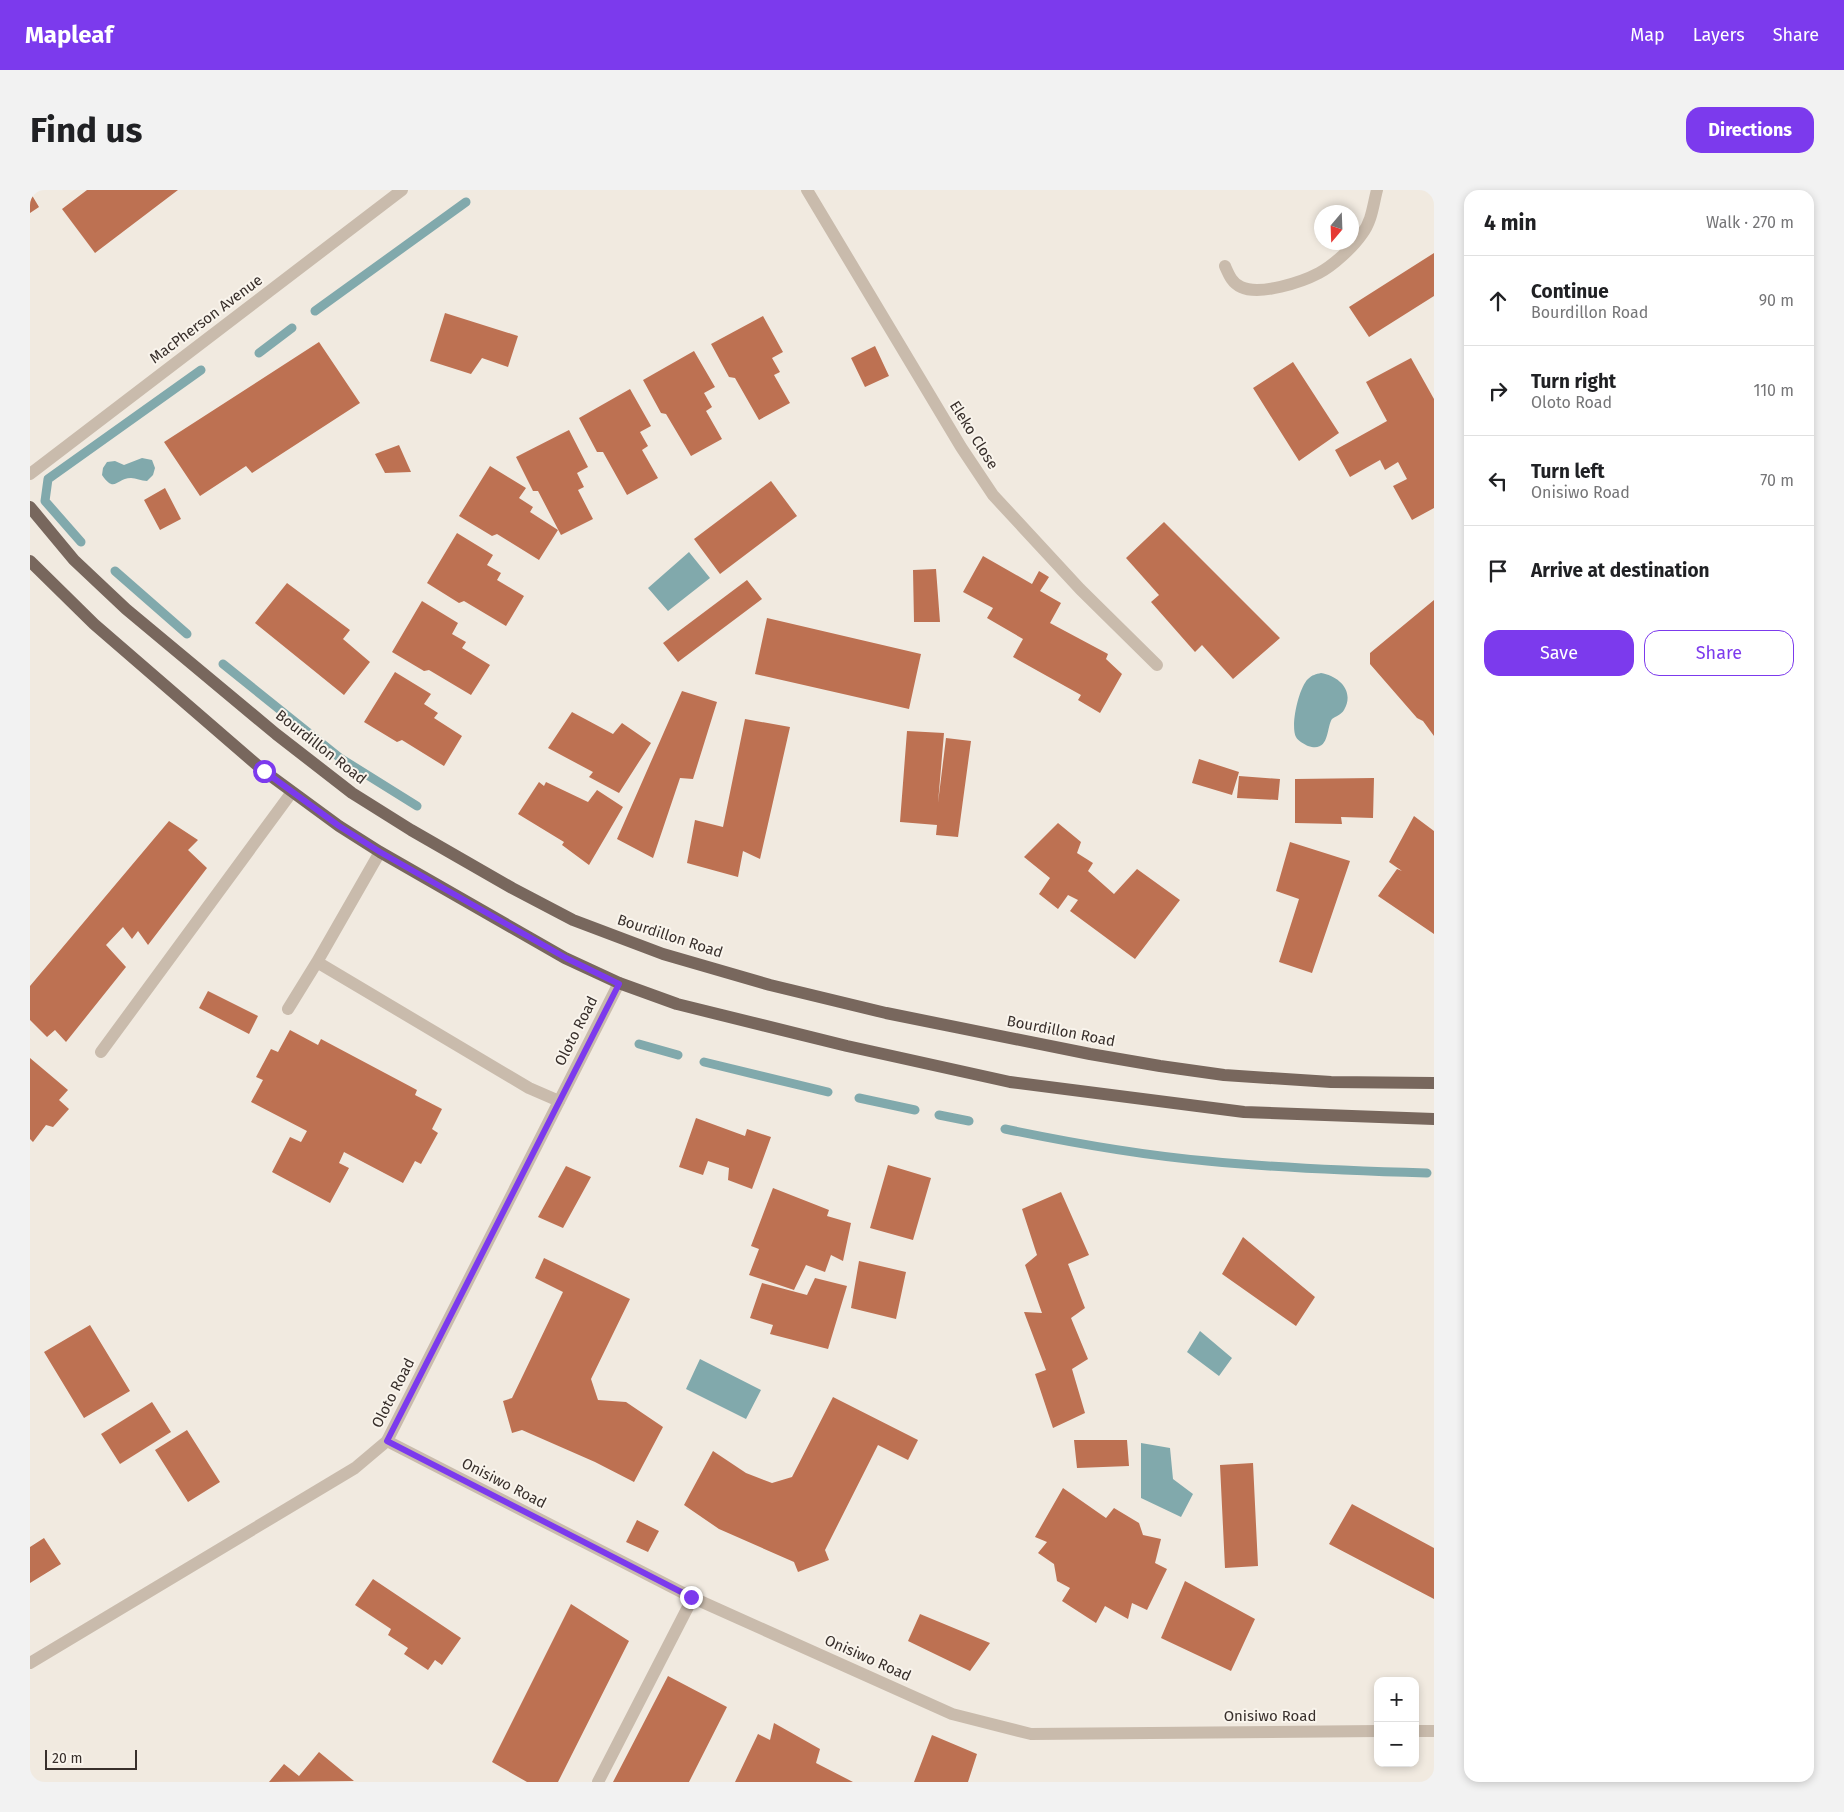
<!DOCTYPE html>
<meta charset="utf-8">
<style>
body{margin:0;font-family:"Fira Sans",sans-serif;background:#f2f2f2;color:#202124}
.controls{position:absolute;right:15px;bottom:15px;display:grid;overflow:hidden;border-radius:10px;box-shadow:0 2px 8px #0003}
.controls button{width:45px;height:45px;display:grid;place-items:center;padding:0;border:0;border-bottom:1px solid #e0e0e0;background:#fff;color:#202124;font:25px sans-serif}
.compass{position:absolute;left:1284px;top:15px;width:45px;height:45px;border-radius:50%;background:#fff;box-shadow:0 2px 8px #0003;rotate:199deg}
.scale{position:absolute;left:15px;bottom:12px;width:92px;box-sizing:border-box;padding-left:5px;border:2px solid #382f2b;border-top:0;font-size:14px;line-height:18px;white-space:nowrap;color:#382f2b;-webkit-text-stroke:4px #f9f4ec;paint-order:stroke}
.stop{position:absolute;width:15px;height:15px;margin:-11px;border:4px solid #7c3aed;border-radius:50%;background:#fff}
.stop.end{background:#7c3aed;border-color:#fff;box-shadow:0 1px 5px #0008}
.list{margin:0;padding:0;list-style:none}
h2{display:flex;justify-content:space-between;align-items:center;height:65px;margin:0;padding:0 20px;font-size:21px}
h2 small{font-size:16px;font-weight:400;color:#757577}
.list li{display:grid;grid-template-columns:32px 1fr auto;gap:15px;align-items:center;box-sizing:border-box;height:90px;padding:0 20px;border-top:1px solid #e0e0e0}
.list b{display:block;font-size:19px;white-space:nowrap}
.list p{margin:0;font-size:16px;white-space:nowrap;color:#757577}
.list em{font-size:16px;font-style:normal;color:#757577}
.actions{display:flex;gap:10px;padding:15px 20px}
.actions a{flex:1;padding:11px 0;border:1px solid #7c3aed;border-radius:15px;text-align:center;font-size:18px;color:#7c3aed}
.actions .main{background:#7c3aed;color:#fff}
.icon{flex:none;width:28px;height:28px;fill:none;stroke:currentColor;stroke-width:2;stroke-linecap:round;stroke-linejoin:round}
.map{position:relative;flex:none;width:1404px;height:1592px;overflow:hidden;border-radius:15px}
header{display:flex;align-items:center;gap:30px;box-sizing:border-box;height:70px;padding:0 25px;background:#7c3aed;color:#fff}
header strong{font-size:24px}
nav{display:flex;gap:28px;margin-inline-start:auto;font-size:18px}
.intro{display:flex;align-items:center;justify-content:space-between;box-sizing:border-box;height:120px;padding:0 30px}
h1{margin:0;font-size:35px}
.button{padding:12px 22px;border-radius:15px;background:#7c3aed;color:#fff;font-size:18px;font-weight:700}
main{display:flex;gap:30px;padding:0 30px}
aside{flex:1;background:#fff;border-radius:15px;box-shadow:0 2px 8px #0003}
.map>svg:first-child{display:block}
.water{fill:#81a9ac}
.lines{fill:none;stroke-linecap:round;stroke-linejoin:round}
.stream{stroke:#81a9ac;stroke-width:9}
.building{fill:#bd7152}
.service{stroke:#c9bbac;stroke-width:12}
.minor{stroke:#c9bbac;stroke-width:12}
.tertiary{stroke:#c9bbac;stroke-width:12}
.primary{stroke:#78675d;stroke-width:12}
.route{stroke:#7c3aed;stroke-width:6}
.labels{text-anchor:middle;stroke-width:4;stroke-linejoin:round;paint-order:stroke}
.street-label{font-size:15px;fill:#382f2b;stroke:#f9f4ec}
</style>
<header>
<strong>Mapleaf</strong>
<nav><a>Map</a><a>Layers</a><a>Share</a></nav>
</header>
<div class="intro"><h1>Find us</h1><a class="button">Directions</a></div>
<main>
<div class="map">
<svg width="1404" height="1592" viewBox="0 0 1404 1592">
<rect width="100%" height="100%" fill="#f1eae0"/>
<path class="water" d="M112,268L122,270L125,278L123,285L117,291C111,291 106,288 101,288C86,288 85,304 72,285L73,278L77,272L85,271L94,275Z
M659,362L680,388L638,421L618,398Z
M1291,483C1309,486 1325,501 1314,520C1311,525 1306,526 1302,529C1296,538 1300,563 1278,556C1274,554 1268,551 1266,547C1260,536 1269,497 1278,489C1282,485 1286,484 1291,483Z
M1170,1141L1202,1168L1189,1186L1157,1162Z
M670,1169L731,1200L716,1229L656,1199Z
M1111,1253L1140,1258L1143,1289L1163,1304L1151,1327L1111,1308Z"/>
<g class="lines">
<path class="stream" d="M285,121L436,12
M229,163L262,138
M51,352L15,311L18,289L171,180
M85,381L157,444
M193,474L310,568L387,616
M609,854L648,865
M674,872L798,902
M829,908L885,920
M909,925L939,931
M975,939C1042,953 1110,965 1177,971C1251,978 1324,981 1397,983"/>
</g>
<path class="building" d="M57,0H148L65,63L32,19Z
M0,2L9,17L0,23Z
M1404,63V106L1339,147L1319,117Z
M415,123L488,146L478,177L452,168L441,184L400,171Z
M733,126L753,162L742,168L750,182L744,185L760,213L729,230L705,188L699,187L681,154Z
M289,152L330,213L222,283L216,276L170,306L134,252Z
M845,156L859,186L835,197L821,168Z
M664,161L685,197L674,203L682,217L676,221L692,249L661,266L636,224L631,223L613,190Z
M1381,168L1404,209V318L1382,330L1363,296L1377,289L1368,272L1355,280L1350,270L1320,287L1305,260L1357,231L1336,192Z
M1263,172L1309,243L1269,271L1223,198Z
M600,199L621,236L610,242L618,256L612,260L628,288L597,305L573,262H567L549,228Z
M539,240L558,277L547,283L554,297L548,300L563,329L531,345L508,301H503L486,267Z
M369,255L381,282L355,283L345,264Z
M460,276L496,298L489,308L503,317L500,322L528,340L509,370L467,344L462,346L429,326Z
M741,291L767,326L690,384L664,349Z
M135,298L151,329L130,340L114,310Z
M1134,332L1250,448L1203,489L1172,455L1165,462L1121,412L1129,405L1096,368Z
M427,343L463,365L457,375L471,383L467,390L494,406L476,436L434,411L429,413L397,393Z
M953,366L1002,394L1009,381L1019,387L1010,401L1031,413L1020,433L1078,464L1076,469L1092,484L1070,523L1048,510L1051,505L983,467L993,449L957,428L963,418L933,402Z
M906,379L910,432H884L883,380Z
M717,390L732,409L648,472L633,453Z
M257,393L320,440L313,449L340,472L314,505L225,433Z
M1404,410V546L1393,531L1387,528L1340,474V463Z
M392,411L428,433L422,444L436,452L432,458L460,475L441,505L399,480L394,481L362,462Z
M737,428L891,464L879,519L725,484Z
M365,482L401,504L394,514L408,523L404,528L432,546L414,576L372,550L367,552L334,532Z
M652,501L687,512L663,589L650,588L623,668L587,649Z
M542,522L583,544L592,533L621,553L589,603L559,587L563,582L518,558Z
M715,529L760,537L730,669L713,661L708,687L657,673L665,630L693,637Z
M877,541L914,543L908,613L916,548L941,551L928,647L906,645L907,635L870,632Z
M1169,569L1209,582L1202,605L1162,593Z
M1209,586L1250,589L1248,610L1207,608Z
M1344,588L1343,628L1311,627L1312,634L1265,633V589Z
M509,592L514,596L516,592L558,612L567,600L593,617L559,675L532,655L534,652L488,624Z
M1384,626L1404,641V744L1348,706L1367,679L1372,681L1359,672Z
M139,631L168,650L158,660L177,678L118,755L108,741L102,749L93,737L76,755L96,777L36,852L25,840L17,847L0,830V796Z
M1028,633L1051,652L1047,663L1063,673L1058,681L1084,704L1107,679L1150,710L1105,769L1040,721L1048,710L1038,705L1028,719L1009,704L1020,688L994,667Z
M1260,652L1320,671L1282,783L1249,772L1269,709L1246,701Z
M178,801L228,826L219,844L169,818Z
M260,840L288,855L291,849L387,900L385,905L412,919L402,939L408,943L391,974L385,971L373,993L314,962L309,973L319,978L300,1013L242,982L260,947L271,952L277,941L221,912L233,890L226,887L241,859L248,862Z
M0,868L38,900L29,910L39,919L23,937L16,935L3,952L0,949Z
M666,928L715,946L717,939L741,947L722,999L698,990L699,978L678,971L673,985L649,977Z
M858,975L901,988L883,1050L840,1038Z
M536,976L561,987L533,1038L508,1027Z
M743,998L799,1020L797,1026L821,1033L813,1071L801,1065L795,1082L776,1075L764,1100L719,1085L729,1059L721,1056Z
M1031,1002L1059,1065L1038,1074L1055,1118L1041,1128L1058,1169L1042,1179L1055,1223L1023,1238L1005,1184L1016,1180L994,1122L1012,1123L995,1075L1007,1065L992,1019Z
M1213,1047L1285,1107L1266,1136L1192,1084Z
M514,1068L600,1109L561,1189L568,1210L596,1212L633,1237L604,1292L565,1272L492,1240L482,1243L473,1211L482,1208L533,1102L505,1088Z
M829,1071L876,1082L866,1129L821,1118Z
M785,1088L817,1096L798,1159L740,1144L743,1135L720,1128L732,1093L777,1105Z
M60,1135L100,1201L54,1228L14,1162Z
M803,1207L888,1250L878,1270L848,1255L795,1360L799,1370L768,1382L764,1372L689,1339L654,1315L683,1261L716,1283L742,1293L762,1287Z
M122,1212L141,1242L90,1274L71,1244Z
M157,1240L190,1292L158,1312L125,1260Z
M1044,1250H1097L1099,1276L1047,1278Z
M1223,1273L1228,1376L1195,1378L1190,1275Z
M1033,1298L1076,1328L1084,1318L1109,1333L1113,1345L1131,1349L1125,1373L1137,1379L1117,1420L1102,1413L1098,1429L1075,1416L1066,1433L1032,1411L1040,1398L1027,1391L1024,1374L1008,1363L1017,1352L1005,1347Z
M1322,1314L1404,1358V1409L1299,1354Z
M607,1330L629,1341L618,1362L596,1352Z
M14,1348L31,1374L0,1393V1357Z
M343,1389L431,1448L412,1475L405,1470L398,1480L374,1464L378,1458L358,1445L361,1439L325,1415Z
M1155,1391L1225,1429L1201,1481L1131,1448Z
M541,1414L599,1451L528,1592H497L462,1572Z
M890,1424L960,1453L940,1481L878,1451Z
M638,1486L697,1517L659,1592H583Z
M744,1533L790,1559L786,1573L823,1592H705L728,1544L740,1550Z
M902,1545L947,1564L938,1592H884Z
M289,1562L324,1591L239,1592L254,1574L269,1586Z"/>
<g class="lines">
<path class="service" d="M350,662L287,772L499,898L529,911
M258,819L287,772"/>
<path class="minor" d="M777,0L931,257L963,305L1050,399L1127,475
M1195,76C1199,85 1202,93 1211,97C1230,106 1272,92 1289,83C1304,75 1323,57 1332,44C1342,31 1343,15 1347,0
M71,862L262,602
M357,1251L661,1407L922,1524L1001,1544L1348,1541
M1385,1541H1404
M568,1592L659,1415L661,1407"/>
<path class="tertiary" d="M0,284L372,0
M0,1473L325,1278L357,1251L589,793"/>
<path class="primary" d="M0,317L44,370L96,419L246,544L322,603L381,640L482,698L543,730L633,764L740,795L856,823L1060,864L1130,876L1194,885L1301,892L1404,893
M0,371L64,434L234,581L309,636L350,662L535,768L589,793L647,814L817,856L980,892L1214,922L1404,929"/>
</g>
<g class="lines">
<path class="route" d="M234,581L309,636L350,662L536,768L589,794L357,1251L661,1407"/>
</g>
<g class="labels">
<g class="street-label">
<text transform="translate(176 129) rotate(-37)" y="5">MacPherson Avenue</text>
<text transform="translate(944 245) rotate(58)" y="5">Eleko Close</text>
<text transform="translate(291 557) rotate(38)" y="5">Bourdillon Road</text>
<text transform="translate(640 746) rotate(18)" y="5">Bourdillon Road</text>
<text transform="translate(546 841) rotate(-63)" y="5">Oloto Road</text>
<text transform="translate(1031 841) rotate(11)" y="5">Bourdillon Road</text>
<text transform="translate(363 1203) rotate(-63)" y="5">Oloto Road</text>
<text transform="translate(474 1293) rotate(27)" y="5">Onisiwo Road</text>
<text transform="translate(838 1468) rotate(24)" y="5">Onisiwo Road</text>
<text x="1240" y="1531">Onisiwo Road</text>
</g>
</g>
</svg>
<div class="controls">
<button>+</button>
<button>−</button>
</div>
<svg class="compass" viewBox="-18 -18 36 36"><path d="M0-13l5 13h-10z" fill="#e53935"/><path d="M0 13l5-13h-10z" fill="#757577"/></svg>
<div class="scale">20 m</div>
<div class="stop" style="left:234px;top:581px"></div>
<div class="stop end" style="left:661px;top:1407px"></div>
</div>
<aside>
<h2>4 min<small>Walk · 270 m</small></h2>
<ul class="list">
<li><svg class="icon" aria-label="ahead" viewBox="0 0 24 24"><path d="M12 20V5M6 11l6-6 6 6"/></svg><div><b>Continue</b><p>Bourdillon Road</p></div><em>90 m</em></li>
<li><svg class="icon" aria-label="right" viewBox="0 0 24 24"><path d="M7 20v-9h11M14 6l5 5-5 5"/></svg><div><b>Turn right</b><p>Oloto Road</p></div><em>110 m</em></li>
<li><svg class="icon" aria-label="left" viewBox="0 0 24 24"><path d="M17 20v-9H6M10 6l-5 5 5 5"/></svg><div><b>Turn left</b><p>Onisiwo Road</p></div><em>70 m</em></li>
<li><svg class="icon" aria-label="arrive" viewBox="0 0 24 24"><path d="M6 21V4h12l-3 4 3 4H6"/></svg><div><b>Arrive at destination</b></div></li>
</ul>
<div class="actions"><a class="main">Save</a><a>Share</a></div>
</aside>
</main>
